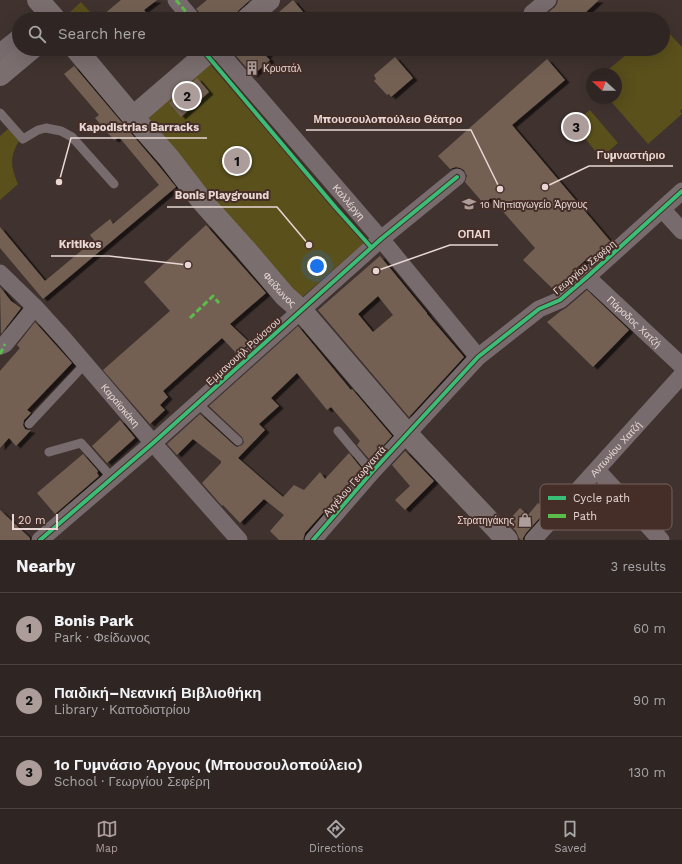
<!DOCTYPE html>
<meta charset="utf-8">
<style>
body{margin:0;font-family:"Work Sans",sans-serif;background:#3b3230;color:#f1f3f6}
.compass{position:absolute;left:586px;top:68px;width:36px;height:36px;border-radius:50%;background:#2f2623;box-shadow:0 4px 16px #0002;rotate:291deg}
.scale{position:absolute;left:12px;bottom:10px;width:46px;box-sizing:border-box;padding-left:4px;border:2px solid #e8d7d4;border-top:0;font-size:11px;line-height:14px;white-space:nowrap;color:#e8d7d4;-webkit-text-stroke:3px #462e28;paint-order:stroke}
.you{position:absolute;left:317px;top:266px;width:14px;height:14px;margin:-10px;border:3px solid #fff;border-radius:50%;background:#1a73e8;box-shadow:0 0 0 6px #1a73e833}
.badge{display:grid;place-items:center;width:26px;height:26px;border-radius:50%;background:#ad9d9a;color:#111;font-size:13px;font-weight:700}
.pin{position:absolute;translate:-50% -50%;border:2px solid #fff;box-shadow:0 1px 4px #0006}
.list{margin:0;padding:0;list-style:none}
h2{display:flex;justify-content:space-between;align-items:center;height:52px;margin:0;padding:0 16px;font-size:17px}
h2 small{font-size:13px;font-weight:400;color:#a7a5a6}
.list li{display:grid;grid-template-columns:26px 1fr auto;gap:12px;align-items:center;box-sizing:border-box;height:72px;padding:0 16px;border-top:1px solid #4a4341}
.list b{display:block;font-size:15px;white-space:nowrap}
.list p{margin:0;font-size:13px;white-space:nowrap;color:#a7a5a6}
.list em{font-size:13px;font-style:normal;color:#a7a5a6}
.icon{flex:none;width:22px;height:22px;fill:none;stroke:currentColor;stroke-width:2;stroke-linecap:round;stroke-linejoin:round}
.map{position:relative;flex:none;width:682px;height:540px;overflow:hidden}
.search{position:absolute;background:#2f2623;box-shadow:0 4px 16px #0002;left:12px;right:12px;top:12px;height:44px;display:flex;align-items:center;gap:10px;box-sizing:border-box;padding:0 14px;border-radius:22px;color:#a7a5a6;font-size:15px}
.sheet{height:268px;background:#2f2623}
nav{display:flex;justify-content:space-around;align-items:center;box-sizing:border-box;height:56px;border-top:1px solid #4a4341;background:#2f2623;font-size:11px;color:#a7a5a6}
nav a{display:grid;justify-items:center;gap:2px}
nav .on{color:#ad9d9a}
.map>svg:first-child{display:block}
.green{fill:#5a501c}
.building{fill:#736152;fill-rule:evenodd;filter:url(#shadow)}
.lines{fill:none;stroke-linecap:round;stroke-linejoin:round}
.lane{stroke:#786b6d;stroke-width:9}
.street{stroke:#786b6d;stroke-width:17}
.secondary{stroke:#7b6e6f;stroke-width:22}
.quiet{stroke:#5cbc4b;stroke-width:3;stroke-dasharray:6 3;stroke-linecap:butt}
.cycleway-casing{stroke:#462e28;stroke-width:6}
.cycleway{stroke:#3abd76;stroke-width:4}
.labels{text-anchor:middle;stroke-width:4;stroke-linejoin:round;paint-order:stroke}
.poi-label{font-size:10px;fill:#e8d7d4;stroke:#462e28;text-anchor:start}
.street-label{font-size:10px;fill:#e8d7d4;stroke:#462e28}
.key{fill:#462e28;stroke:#77615c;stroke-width:1}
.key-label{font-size:11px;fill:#e8d7d4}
.leader{fill:none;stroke:#e8d7d4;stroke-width:1.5}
.callout-dot{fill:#e8d7d4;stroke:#462e28;stroke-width:1.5}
.callout-label{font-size:11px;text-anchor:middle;font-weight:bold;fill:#e8d7d4;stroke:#462e28;stroke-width:4;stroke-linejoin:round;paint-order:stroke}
</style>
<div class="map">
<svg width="682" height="540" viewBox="0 0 682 540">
<defs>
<filter id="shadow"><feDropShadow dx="4.5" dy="2.5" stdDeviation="0" flood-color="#0009"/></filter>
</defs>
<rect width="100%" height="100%" fill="#3f322f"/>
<path class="green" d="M81,2L90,12L82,19H77L70,12Z
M663,31H667L682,47V109L680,111L682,114L648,144L608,98H616V74H603L633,49H663Z
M209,63L364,243L300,299L145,119Z
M590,110L618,143L601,158L573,124Z
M8,129L19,141C9,158 11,167 18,184L0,200V136Z"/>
<path class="building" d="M121,0H157L144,10L151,19H98Z
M207,0H250L239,10L235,15L231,19H203L200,13L196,9Z
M293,0L309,19H271Z
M558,0H599L586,12L587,14L580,19H548L545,15L555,7L557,4Z
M230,49H273L266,56L270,60L253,75Z
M395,57L413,78L391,97L389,94L387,95L374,81L376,79L374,75Z
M547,59L565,80L512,125L611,242L594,258L591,255L571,273L573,276L555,291L523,260L535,248L491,198L484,204L465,182L467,176L464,170L460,168L456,167L450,169L438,156Z
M74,66L124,125L159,166L176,187L43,299L0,248V227L45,281L94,240L90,235L110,219L113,224L159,185L119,137L114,140L95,118L99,115L64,74Z
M197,78L209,92L181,117L169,103Z
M206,225L266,293L230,324L250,343L237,354L222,338L163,391L168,397L160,405L165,410L150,424L103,370L170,311L144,282Z
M380,256L427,313V314L464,357L409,417L318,310ZM378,296L393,315L373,332L358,314Z
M0,287L11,301L21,308L1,334Z
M587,290L629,330L593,367L547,322L561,311L566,308Z
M35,322L72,363L27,410L31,413L24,420L23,425L25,429L28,430H31L16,446L9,438L0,448V371L20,348L17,345Z
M298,326L351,390L352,389L392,436L370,460L357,445L360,441L331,407L327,410L297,373L271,398L279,406L259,424L265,430L238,458L283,497L294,485L304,490L320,472L325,479L349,453L362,469L305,533L303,540H279L270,531L284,515L264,499L240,523L223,505L222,506L202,483L221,463V461L193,439L177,455L167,444L200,414L234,445L237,447L242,445L244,442L242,437L209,406Z
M120,420L135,438L107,463L92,446Z
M405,451L434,481L405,510L395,500L410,486L392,465Z
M83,454L98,471L97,473L99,476L55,514L37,493Z
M538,503L547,510L526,533L523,538V540H521L519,538L516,531L507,522L520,508L528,515Z
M0,510L30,538V540H0Z"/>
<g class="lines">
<path class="lane" d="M348,17L350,19
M0,113L23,139L38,130L46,128L61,131L72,137L114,184
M197,403L238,441
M29,424L85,364
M338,431L372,472
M49,452L81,443L112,478"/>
<g class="street">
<path d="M176,0L192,19"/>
<path d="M532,13L548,0"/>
<path id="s1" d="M217,49L381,239L478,357"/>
<path d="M0,52L19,37"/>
<path d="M662,209L682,231"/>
<path id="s2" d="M0,273L35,307L64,339L153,443L239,540"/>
<path id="s3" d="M587,277L682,366"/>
<path d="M0,346L5,344L35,307"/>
<path d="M597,470L661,540"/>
<path d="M40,540L153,443L381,239L457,177"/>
<path d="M313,540L372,472L478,357L539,309L560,300L587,277L682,191"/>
<path id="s4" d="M533,540L682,375"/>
</g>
<g class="secondary">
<path d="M38,0L55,19"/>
<path d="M247,19L269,0"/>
<path id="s5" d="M76,49L133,117L169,158L202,201L245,249L285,296L301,310L407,434L507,540"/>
<path d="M0,75L31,49"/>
<path d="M133,117L212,49"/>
</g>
<path class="quiet" d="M176,0L192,19
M190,318L213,296L219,303
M0,354L5,344"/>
<defs>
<path id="cycleway" d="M206,54L336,208L371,247
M40,540L153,443L381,239L457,177
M313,540L372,472L478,357L539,309L560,300L587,277L682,191"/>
</defs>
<use href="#cycleway" class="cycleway-casing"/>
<use href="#cycleway" class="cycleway"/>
</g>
<defs>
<symbol id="building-bare" viewBox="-9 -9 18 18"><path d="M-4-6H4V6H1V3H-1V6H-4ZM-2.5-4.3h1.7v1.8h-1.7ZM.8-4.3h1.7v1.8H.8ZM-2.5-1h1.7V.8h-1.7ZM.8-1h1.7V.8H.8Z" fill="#ad9d9a" stroke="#462e28" stroke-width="2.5" paint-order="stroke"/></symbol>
<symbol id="school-bare" viewBox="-9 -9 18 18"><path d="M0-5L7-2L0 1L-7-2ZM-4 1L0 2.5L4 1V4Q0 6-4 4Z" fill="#ad9d9a" stroke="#462e28" stroke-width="2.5" paint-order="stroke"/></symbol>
<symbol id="shop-bare" viewBox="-9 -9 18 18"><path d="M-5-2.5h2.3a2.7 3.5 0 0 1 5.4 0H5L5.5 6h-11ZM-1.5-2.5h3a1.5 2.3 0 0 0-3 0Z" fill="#ad9d9a" stroke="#462e28" stroke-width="2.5" paint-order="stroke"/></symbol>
</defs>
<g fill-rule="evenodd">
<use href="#building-bare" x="242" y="58" width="20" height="20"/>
<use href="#school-bare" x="459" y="194" width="20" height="20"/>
<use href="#shop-bare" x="515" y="510" width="20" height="20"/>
</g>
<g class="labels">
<g class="poi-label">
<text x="263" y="72">Κρυστάλ</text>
<text x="480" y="208">1ο Νηπιαγωγείο Άργους</text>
<text x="514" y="524" text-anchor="end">Στρατηγάκης</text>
</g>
<g class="street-label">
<text dy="4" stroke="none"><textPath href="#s1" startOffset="202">Καλλέργη</textPath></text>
<text transform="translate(584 267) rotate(-40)" y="4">Γεωργίου Σεφέρη</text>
<text dy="4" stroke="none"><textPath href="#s5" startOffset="315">Φείδωνος</textPath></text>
<text dy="4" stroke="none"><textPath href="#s3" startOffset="65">Πάροδος Χατζή</textPath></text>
<text transform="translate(243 351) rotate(-42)" y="4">Εμμανουήλ Ρούσσου</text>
<text dy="4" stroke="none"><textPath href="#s2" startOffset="179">Καραϊσκάκη</textPath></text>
<text dy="4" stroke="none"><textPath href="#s4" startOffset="123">Αντωνίου Χατζή</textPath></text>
<text transform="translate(354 481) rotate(-49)" y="4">Αγγέλου Γεωργαντά</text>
</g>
</g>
<rect x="540" y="484" width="132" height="46" rx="6" class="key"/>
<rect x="548" y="496" width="18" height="4" fill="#3abd76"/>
<rect x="548" y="514" width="18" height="4" fill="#5cbc4b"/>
<g class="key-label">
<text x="573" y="502">Cycle path</text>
<text x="573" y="520">Path</text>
</g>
<path class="leader" d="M500 189L471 130H306M59 182L71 138H207M545 187L589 166H673M309 245L277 207H167M376 271L450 245H498M188 265L109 256H51"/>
<g class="callout-dot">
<circle cx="500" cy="189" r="4"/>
<circle cx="59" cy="182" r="4"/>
<circle cx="545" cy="187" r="4"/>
<circle cx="309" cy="245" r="4"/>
<circle cx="376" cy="271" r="4"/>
<circle cx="188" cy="265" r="4"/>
</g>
<g class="callout-label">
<text x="388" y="123">Μπουσουλοπούλειο Θέατρο</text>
<text x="139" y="131">Kapodistrias Barracks</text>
<text x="631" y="159">Γυμναστήριο</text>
<text x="222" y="199">Bonis Playground</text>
<text x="474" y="238">ΟΠΑΠ</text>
<text x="80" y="248">Kritikos</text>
</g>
</svg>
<svg class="compass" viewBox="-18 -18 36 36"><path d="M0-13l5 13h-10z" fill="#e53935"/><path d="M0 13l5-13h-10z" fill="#a7a5a6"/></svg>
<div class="scale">20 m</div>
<div class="you"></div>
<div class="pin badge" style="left:237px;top:161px">1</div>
<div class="pin badge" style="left:187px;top:96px">2</div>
<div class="pin badge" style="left:576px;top:127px">3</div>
<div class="search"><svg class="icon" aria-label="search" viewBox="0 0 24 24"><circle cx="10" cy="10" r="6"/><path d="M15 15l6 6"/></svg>Search here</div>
</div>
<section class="sheet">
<h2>Nearby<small>3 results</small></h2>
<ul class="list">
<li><span class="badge">1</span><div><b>Bonis Park</b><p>Park · Φείδωνος</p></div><em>60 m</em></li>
<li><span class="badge">2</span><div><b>Παιδική–Νεανική Βιβλιοθήκη</b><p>Library · Καποδιστρίου</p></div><em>90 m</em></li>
<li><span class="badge">3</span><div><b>1ο Γυμνάσιο Άργους (Μπουσουλοπούλειο)</b><p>School · Γεωργίου Σεφέρη</p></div><em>130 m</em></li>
</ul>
</section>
<nav>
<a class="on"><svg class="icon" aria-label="map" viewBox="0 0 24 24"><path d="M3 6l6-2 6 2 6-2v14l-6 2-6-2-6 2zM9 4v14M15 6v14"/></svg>Map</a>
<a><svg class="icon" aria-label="directions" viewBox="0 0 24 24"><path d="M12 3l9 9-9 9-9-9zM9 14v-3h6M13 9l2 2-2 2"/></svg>Directions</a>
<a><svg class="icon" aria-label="saved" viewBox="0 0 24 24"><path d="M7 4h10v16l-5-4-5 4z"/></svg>Saved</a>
</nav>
